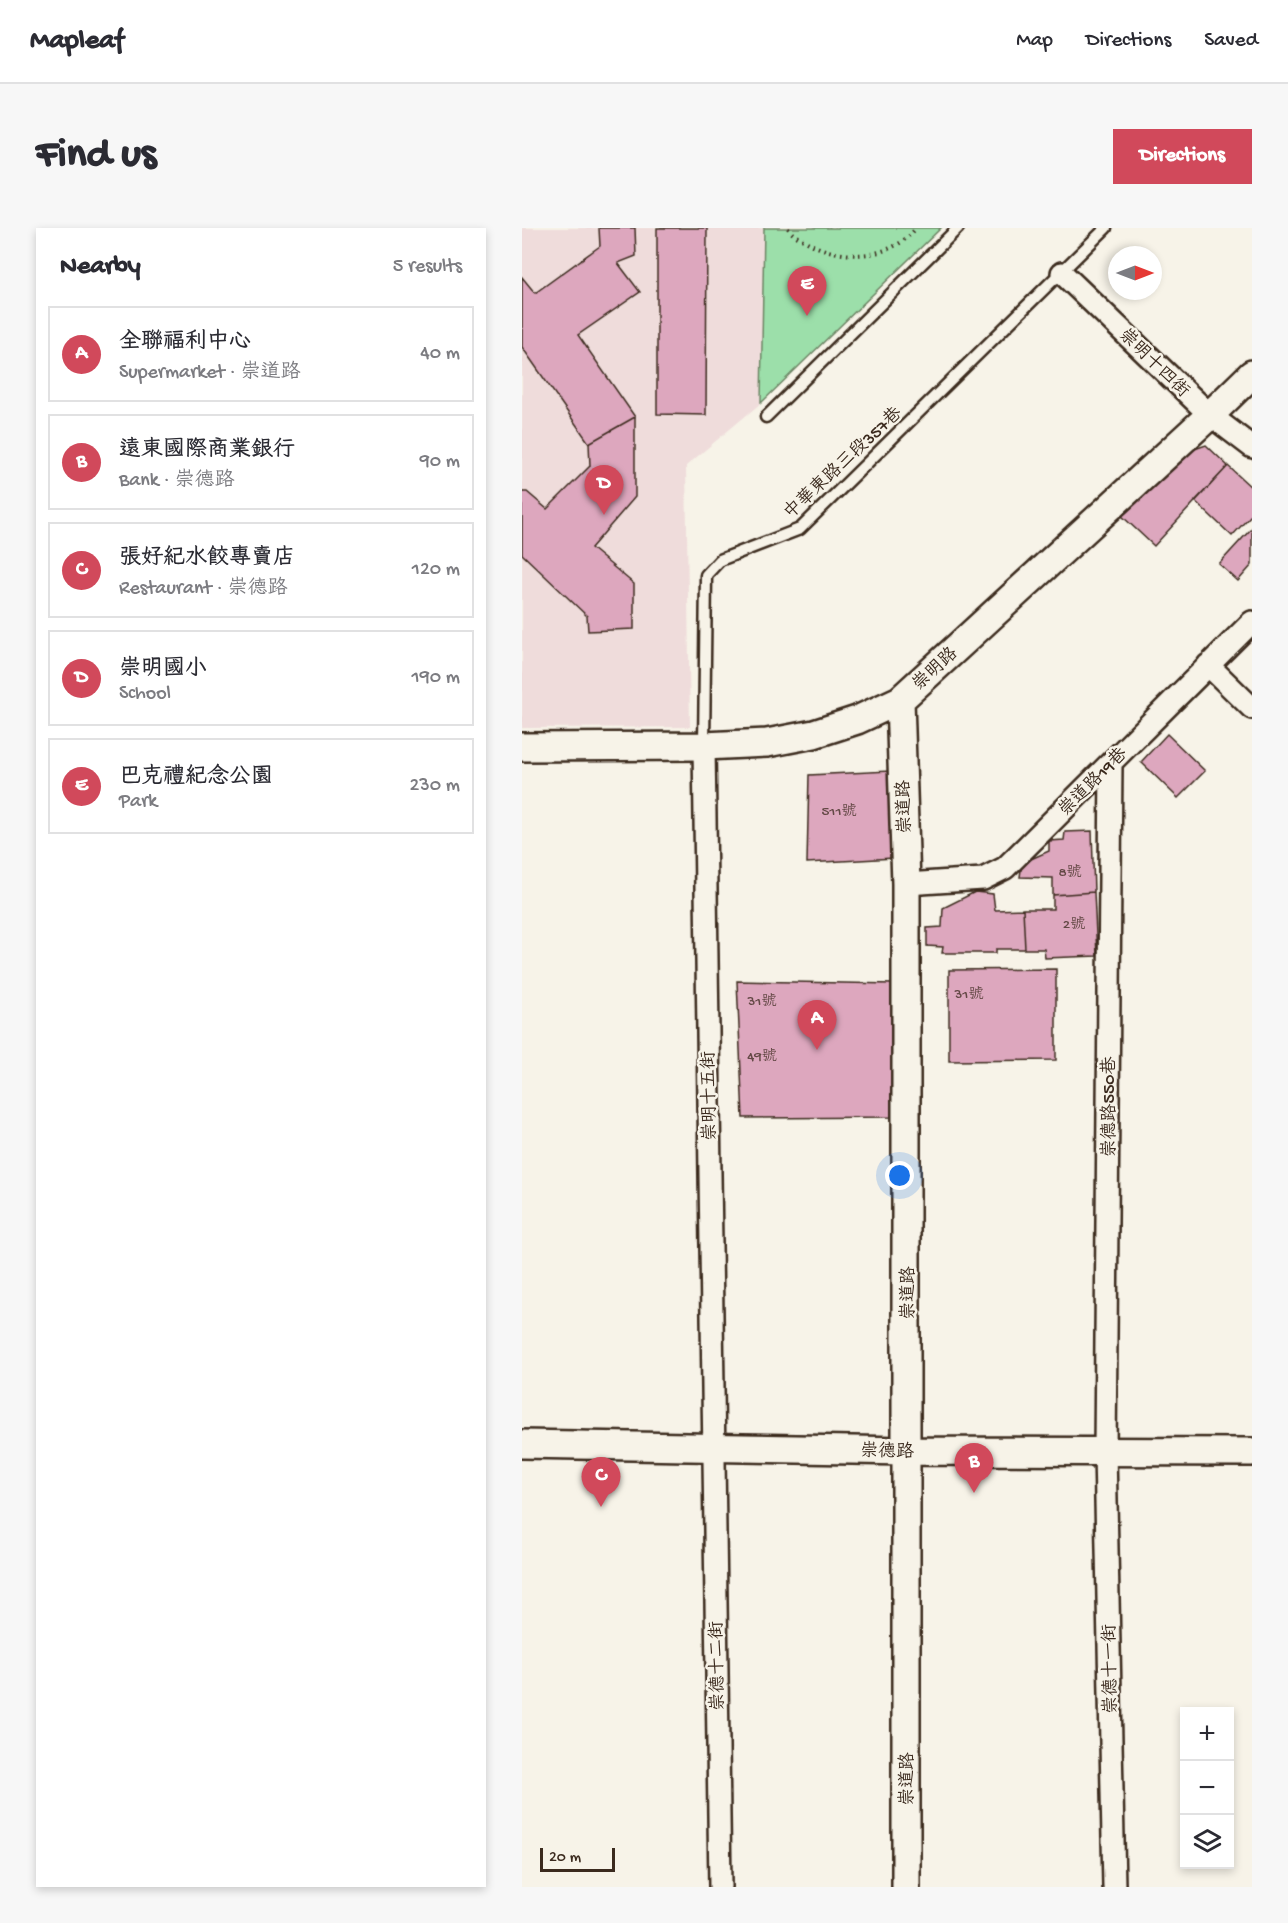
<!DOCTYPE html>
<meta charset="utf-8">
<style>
body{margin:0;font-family:"Gochi Hand","LXGW WenKai TC",sans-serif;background:#f7f7f7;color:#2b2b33}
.controls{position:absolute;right:18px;bottom:18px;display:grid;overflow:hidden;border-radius:0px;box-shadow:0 3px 9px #0003}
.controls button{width:54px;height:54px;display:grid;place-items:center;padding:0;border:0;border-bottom:2px solid #e1e1e2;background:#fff;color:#2b2b33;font:30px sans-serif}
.compass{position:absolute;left:586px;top:18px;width:54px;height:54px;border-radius:50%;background:#fff;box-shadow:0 3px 9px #0003;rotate:90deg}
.scale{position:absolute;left:18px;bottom:15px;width:75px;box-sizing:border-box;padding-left:6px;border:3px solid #3b2a1e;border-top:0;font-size:16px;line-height:21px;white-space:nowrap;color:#3b2a1e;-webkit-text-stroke:4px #f7f3e8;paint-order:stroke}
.you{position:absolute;left:378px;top:948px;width:21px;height:21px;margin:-15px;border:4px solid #fff;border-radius:50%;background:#1a73e8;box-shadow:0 0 0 9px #1a73e833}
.badge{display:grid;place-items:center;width:39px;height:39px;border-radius:50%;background:#d1495b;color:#fff;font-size:20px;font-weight:700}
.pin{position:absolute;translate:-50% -50px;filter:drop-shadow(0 2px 3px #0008)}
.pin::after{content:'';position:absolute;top:32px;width:21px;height:18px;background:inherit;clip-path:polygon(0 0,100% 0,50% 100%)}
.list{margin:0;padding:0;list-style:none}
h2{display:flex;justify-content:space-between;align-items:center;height:78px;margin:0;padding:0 24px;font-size:26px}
h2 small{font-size:20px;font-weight:400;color:#7c7c81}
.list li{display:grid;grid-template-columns:39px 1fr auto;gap:18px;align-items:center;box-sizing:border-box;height:96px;margin:0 12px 12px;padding:0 12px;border:2px solid #e1e1e2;border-radius:0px}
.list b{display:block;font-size:22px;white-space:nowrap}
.list p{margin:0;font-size:20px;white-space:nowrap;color:#7c7c81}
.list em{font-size:20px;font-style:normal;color:#7c7c81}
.icon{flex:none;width:33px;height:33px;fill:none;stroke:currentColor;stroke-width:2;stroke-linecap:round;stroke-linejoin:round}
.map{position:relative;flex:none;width:730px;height:1659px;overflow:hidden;border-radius:0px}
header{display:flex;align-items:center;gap:36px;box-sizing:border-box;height:84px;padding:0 30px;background:#fff;border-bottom:2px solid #e1e1e2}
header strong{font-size:28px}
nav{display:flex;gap:33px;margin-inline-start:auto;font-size:21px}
.intro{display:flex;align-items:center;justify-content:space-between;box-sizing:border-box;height:144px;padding:0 36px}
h1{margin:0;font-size:42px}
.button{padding:15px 27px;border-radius:0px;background:#d1495b;color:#fff;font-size:21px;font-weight:700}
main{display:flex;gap:36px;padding:0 36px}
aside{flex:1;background:#fff;border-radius:0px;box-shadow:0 3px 9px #0003}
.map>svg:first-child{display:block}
.built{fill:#efdcdb}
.green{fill:#9cdfaa;stroke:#6c8464;stroke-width:1.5}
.building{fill:#dda7be;stroke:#3b2a1e;stroke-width:1.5}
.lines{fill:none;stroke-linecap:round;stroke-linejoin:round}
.service-casing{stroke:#3b2a1e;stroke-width:15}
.minor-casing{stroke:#3b2a1e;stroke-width:26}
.tertiary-casing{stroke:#3b2a1e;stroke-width:32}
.path{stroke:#3b2a1e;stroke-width:4;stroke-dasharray:1.5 4.5;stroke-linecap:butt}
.service{stroke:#f7f3e8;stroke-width:10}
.minor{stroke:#f7f3e8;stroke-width:21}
.tertiary{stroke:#f7f3e8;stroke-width:27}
.labels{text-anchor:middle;stroke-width:5;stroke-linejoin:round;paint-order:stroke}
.number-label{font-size:15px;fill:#644946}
.street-label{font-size:18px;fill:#3b2a1e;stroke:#f7f3e8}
</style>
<header>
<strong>Mapleaf</strong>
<nav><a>Map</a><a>Directions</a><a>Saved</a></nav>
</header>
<div class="intro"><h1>Find us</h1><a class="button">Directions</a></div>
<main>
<aside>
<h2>Nearby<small>5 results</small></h2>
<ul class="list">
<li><span class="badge">A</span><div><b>全聯福利中心</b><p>Supermarket · 崇道路</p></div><em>40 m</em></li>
<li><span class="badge">B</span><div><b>遠東國際商業銀行</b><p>Bank · 崇德路</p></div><em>90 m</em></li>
<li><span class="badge">C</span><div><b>張好紀水餃專賣店</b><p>Restaurant · 崇德路</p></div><em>120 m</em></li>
<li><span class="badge">D</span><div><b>崇明國小</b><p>School</p></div><em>190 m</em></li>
<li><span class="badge">E</span><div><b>巴克禮紀念公園</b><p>Park</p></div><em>230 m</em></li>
</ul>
</aside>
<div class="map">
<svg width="730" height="1659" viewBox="0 0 730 1659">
<rect width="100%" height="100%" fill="#f7f3e8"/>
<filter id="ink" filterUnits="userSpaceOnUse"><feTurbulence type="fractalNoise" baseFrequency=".0167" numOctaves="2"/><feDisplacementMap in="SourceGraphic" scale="12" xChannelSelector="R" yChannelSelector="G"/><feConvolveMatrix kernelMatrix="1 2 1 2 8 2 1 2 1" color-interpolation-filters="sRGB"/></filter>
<g filter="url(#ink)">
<path class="built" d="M0,0H242L239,175L164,238L168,499L0,500Z"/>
<path class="green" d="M242,0H419L239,175Z"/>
<path class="building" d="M77,0H113L114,28L96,35L118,64L56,107L113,189L67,215L0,119V49L13,65L78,18Z
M135,0H185L184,187L135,186Z
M113,189V269L69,320L112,356V401L66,403L65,388L0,326V264H5L25,281L68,238L67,215Z
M684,217L706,238L632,318L600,288L667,223Z
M706,238L730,260V286L710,308L673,273Z
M730,300V337L716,353L697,336Z
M645,506L683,543L656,570L619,534Z
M368,543L372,630L285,635L287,547Z
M570,603L572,664L531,667V650L498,649L500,635L527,623V613L542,612L543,604Z
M453,664L471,666L473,682L501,681L503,721H474V725H420L421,719L405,718V700L420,699L421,680Z
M572,664L575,728L523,730L522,721H503L501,681H531V667Z
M534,741V832L427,833V742Z
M215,753L371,756L373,889L221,890Z"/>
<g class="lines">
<defs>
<path id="service" d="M244,189L436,0
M182,518L184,347L198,332L278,301L584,0"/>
<path id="minor" d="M540,45L688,187L730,219
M686,437L730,480
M182,518L198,1659
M589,535L583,1224L592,1659
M384,656L461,651L483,640L730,394"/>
<path id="tertiary" d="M378,472L384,656V1659
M0,519L182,518L245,515L292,506L335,492L378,472L688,187L730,146
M0,1216L385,1223L730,1224"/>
</defs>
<use href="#service" class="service-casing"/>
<use href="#minor" class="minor-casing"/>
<use href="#tertiary" class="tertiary-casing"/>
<path class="path" d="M266,0C270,7 278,10 285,14C318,33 369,33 394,0"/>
<use href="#service" class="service"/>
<use href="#minor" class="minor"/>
<use href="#tertiary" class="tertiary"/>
</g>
</g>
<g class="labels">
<g class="number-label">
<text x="317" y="587">511號</text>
<text x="548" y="648">8號</text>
<text x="552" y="700">2號</text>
<text x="447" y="770">31號</text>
<text x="240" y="777">31號</text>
<text x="240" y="832">49號</text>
</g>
<g class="street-label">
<text transform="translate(633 134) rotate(44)" y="6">崇明十四街</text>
<text transform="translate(320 234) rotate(-43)" y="6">中華東路三段357巷</text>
<text transform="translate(412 440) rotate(-43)" y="6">崇明路</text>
<text transform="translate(570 553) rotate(-45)" y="6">崇道路19巷</text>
<text transform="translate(381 579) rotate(-92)" y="6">崇道路</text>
<text transform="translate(186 868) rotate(-91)" y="6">崇明十五街</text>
<text transform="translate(586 879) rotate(-90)" y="6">崇德路550巷</text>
<text transform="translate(385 1065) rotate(-90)" y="6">崇道路</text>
<text transform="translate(365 1222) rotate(1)" y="6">崇德路</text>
<text transform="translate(194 1438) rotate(-91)" y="6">崇德十二街</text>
<text transform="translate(587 1441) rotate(-91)" y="6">崇德十一街</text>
<text transform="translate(384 1551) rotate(-90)" y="6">崇道路</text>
</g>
</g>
</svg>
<div class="controls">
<button>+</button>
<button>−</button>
<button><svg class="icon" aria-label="layers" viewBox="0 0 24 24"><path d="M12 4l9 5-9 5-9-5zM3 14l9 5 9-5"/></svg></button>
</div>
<svg class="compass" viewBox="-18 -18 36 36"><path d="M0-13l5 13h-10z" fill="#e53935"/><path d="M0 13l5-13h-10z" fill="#7c7c81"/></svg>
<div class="scale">20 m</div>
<div class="you"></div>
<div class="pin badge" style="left:295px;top:822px">A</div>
<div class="pin badge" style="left:452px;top:1265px">B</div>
<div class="pin badge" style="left:79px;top:1279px">C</div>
<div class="pin badge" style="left:82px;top:287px">D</div>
<div class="pin badge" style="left:285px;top:88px">E</div>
</div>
</main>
